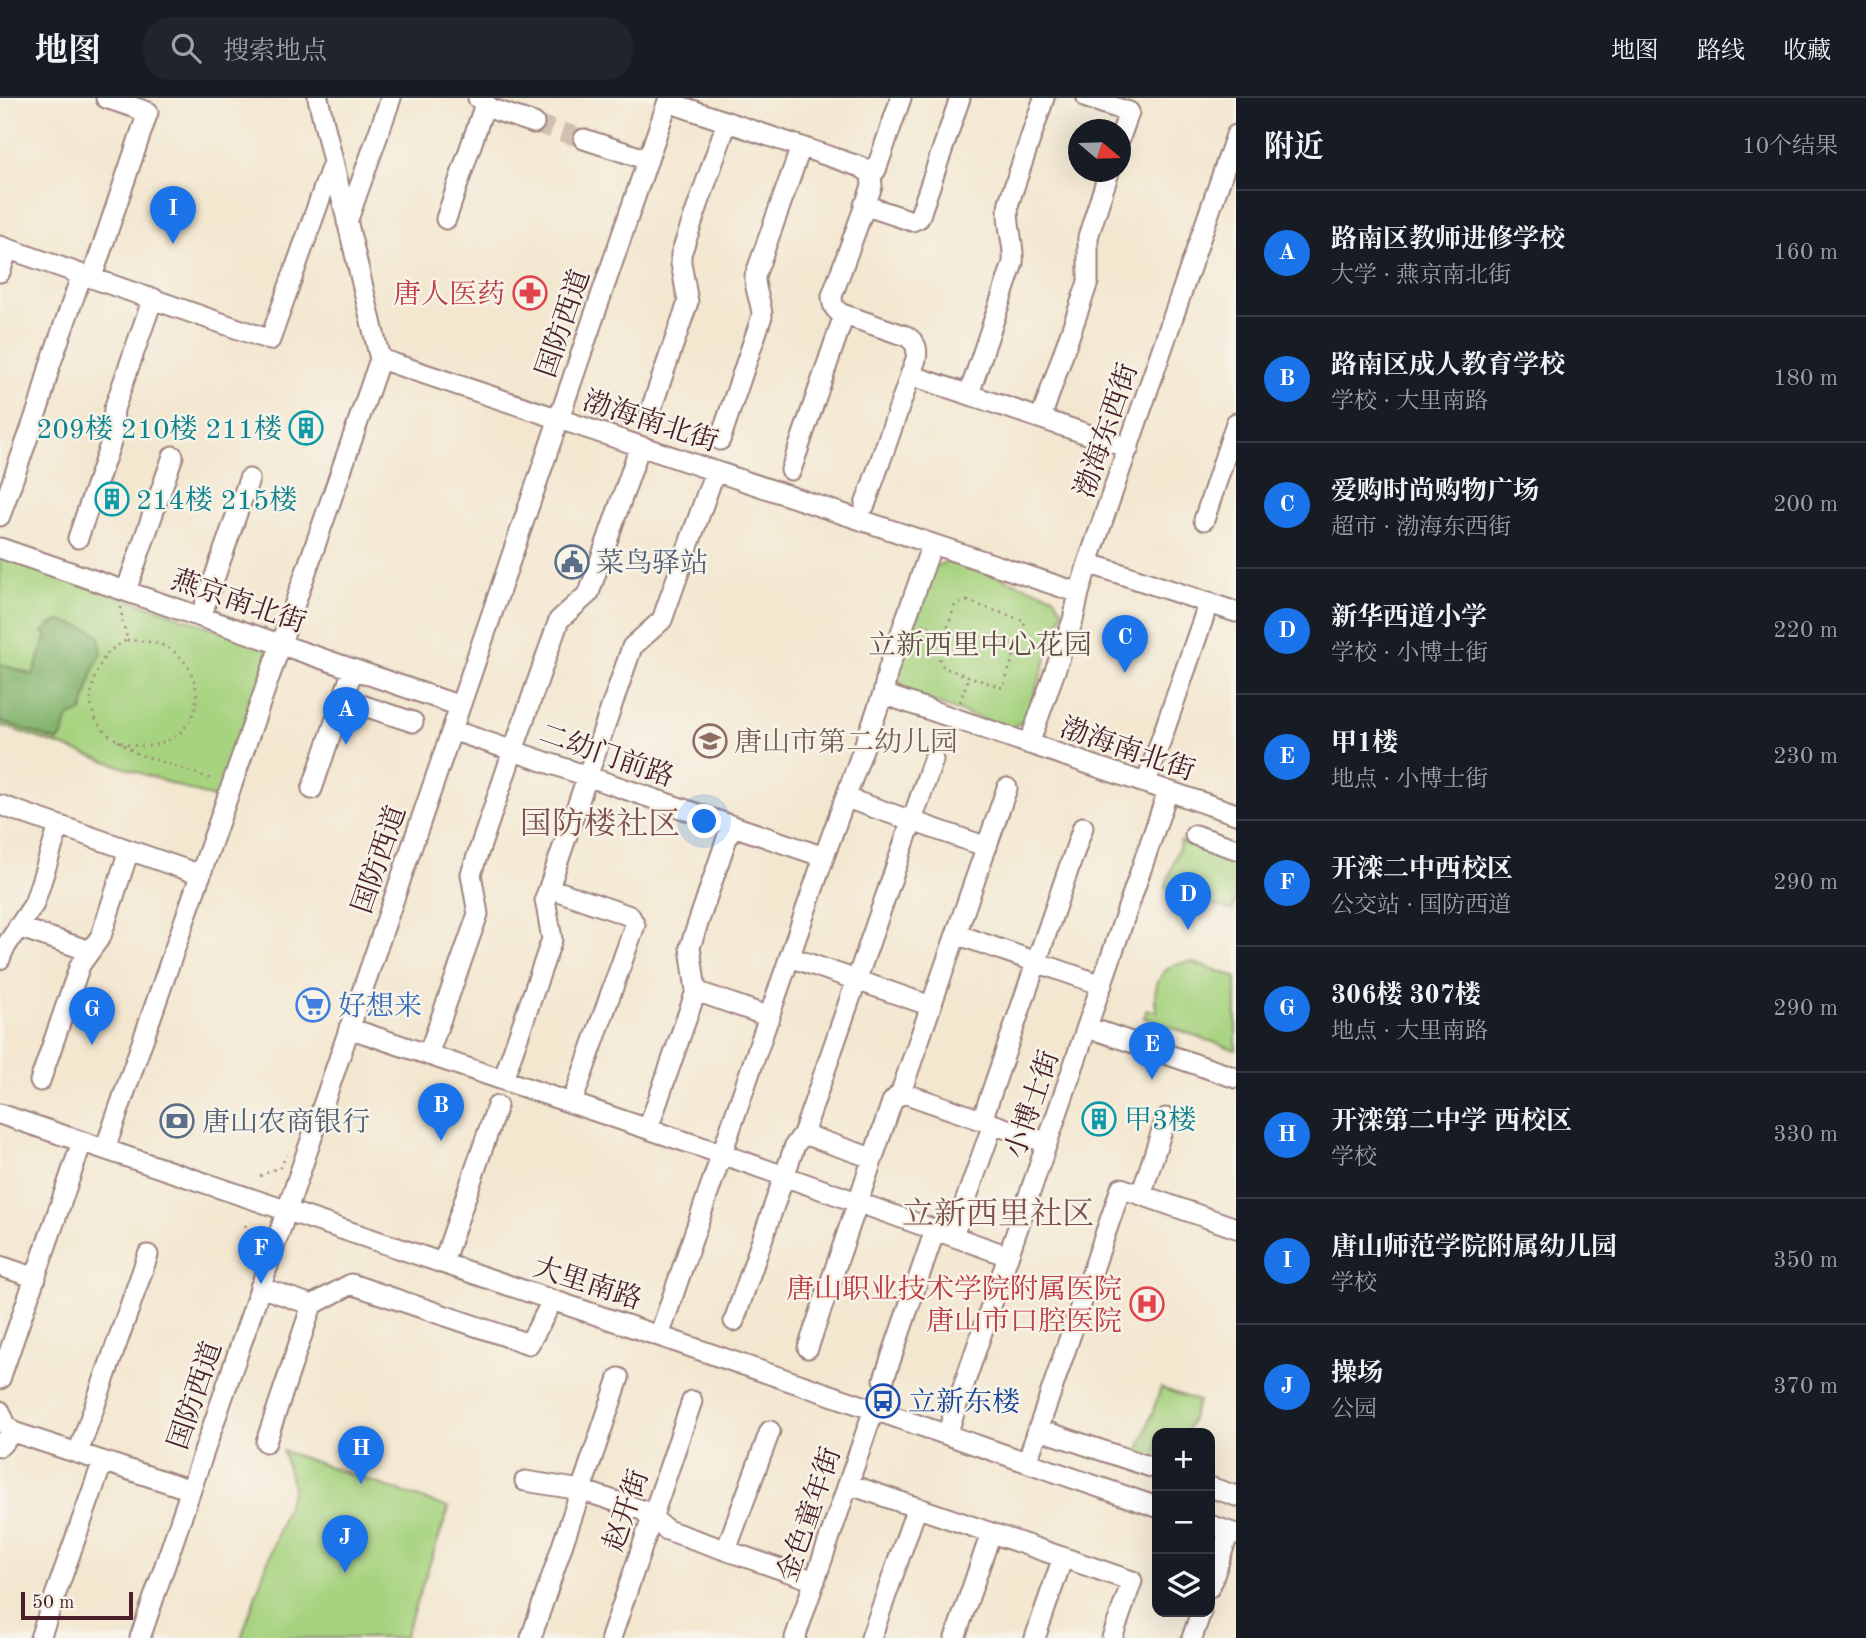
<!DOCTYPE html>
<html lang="zh">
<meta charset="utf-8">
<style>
body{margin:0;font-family:"Old Standard TT","Noto Serif SC",serif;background:#20242c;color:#f1f3f6}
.controls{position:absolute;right:21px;bottom:21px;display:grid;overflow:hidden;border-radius:14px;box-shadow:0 7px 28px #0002}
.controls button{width:63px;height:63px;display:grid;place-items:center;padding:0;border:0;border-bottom:2px solid #363941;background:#171b24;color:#f1f3f6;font:35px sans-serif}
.compass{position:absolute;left:1068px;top:21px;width:63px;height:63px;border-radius:50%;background:#171b24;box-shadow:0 7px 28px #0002;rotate:109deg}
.scale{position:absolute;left:21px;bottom:18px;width:112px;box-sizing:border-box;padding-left:7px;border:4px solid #4a1f2b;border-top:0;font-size:19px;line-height:24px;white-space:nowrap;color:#4a1f2b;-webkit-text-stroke:5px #f7f3e8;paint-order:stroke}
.you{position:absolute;left:705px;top:724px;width:24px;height:24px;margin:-18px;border:5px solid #fff;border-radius:50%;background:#1a73e8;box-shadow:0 0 0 10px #1a73e833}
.badge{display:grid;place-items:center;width:46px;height:46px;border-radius:50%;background:#1a73e8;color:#fff;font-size:23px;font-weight:700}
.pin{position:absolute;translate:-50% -58px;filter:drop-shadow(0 2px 4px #0008)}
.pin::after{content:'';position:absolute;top:37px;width:24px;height:21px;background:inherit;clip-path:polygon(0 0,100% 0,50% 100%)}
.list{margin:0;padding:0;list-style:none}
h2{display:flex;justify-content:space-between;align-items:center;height:91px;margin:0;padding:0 28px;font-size:30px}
h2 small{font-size:23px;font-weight:400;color:#9ea1a6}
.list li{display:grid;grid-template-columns:46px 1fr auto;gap:21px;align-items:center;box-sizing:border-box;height:126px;padding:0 28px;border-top:2px solid #363941}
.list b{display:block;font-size:26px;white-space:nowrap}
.list p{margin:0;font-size:23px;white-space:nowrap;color:#9ea1a6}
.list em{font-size:23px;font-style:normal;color:#9ea1a6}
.icon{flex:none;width:38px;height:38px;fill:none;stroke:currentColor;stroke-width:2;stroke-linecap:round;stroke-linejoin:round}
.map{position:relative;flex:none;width:1236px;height:1540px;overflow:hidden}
header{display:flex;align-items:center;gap:42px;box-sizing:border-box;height:98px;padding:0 35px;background:#171b24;border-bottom:2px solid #363941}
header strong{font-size:33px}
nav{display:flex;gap:38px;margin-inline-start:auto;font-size:24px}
.search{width:490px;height:63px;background:#20242c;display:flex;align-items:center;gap:18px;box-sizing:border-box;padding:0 24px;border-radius:28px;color:#9ea1a6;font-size:26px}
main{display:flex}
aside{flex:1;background:#171b24}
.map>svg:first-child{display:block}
.green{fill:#a7d380;stroke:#787956;stroke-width:2}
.forest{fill:#85b56e;stroke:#686a4c;stroke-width:2}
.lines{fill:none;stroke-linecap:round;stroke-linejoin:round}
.minor-tunnel{stroke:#d1bfaf;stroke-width:19;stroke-dasharray:19 10;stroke-linecap:butt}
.minor-casing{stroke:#9e837e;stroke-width:23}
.path{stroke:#9e837e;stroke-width:2.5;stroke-dasharray:2 5;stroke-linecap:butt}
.minor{stroke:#fff;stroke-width:19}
.labels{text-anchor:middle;stroke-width:5;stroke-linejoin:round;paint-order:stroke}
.health-label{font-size:28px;fill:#be3a42;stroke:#f7f3e8;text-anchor:end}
.street-label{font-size:28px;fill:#4a1f2b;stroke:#f7f3e8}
.culture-label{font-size:28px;fill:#0d838f;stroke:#f7f3e8;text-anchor:start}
.service-label{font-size:28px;fill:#4e5e75;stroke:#f7f3e8;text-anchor:start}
.park-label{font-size:28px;fill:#614c40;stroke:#f7f3e8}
.education-label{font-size:28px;fill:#785e54;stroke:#f7f3e8;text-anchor:start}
.shop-label{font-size:28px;fill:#366cbe;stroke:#f7f3e8;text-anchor:start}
.transit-label{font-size:28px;fill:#164399;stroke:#f7f3e8;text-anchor:start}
.quarter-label{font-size:32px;fill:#81534d;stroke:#f7f3e8}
</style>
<header>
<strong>地图</strong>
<div class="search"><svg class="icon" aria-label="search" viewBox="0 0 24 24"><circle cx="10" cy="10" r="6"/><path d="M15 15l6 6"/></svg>搜索地点</div>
<nav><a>地图</a><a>路线</a><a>收藏</a></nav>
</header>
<main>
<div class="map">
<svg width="1236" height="1540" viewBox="0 0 1236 1540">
<rect width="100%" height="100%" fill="#f7f3e8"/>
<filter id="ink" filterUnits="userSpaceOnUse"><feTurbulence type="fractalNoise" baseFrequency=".0143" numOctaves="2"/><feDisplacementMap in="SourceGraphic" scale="14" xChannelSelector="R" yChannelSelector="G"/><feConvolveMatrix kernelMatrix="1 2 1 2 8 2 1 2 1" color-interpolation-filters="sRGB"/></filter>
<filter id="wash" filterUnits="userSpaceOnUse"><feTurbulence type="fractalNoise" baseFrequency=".00686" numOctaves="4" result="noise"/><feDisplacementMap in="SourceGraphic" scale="28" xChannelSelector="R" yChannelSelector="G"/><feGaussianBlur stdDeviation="1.57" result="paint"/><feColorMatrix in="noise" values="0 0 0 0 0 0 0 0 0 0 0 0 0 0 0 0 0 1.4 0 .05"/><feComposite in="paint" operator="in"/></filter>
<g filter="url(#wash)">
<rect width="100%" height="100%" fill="#f3e7d0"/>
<path class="green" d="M0,457L271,550L219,702L0,627Z
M950,462L1054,498L1063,513L1025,623L1009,630L905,595L897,579L934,469Z
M1181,743L1236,763V802L1232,813L1165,790Z
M1191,864L1236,879V952L1144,920L1147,911L1157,914C1152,897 1156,875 1174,867C1179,865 1186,865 1191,864Z
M1161,1290L1198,1303L1187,1335H1157V1365L1137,1358Z
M283,1353L449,1410L404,1540H241L293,1390Z"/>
<path class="forest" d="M59,523C73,526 87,529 99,537L102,555L94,570L82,614C58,618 71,630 58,643L0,623V566L33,577L47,537L43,535L50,527Z"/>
</g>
<g filter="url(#ink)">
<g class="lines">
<path class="minor-tunnel" d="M534,25L584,41"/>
<defs>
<path id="minor" d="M318,0L380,261
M478,0L492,11L534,25
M1087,0L1129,14L1120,40
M668,4L861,69L871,76L872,88L832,198C832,206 834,212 842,216L906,238C916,244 918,250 916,261L865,407
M584,41L648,62
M871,76L876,72L901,0
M864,107L912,123L919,120L960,0
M446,121L485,6
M347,124L391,0
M0,148L270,242L333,64
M0,174L8,151
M92,179L148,14L106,0
M380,261L1079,495
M910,277L1129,350
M969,296L1013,165C1015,145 1005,125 1009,104L1044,0
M649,317L688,204L681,165V156L727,24
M1041,320L1088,184V139L1109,74
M720,342L762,218C762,204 754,192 755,178L801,49
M791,372L842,223V216
M0,418L40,305L50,267L82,176
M1204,422L1236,325
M78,440L112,341L114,311L153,200
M0,450L460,608
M1088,465L1236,514
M126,493L173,358
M201,518L249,381
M883,596L1236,716
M343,601L413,624
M452,632L824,759
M1029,646L1073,522L1079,495L1088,465L1236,37
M1146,685L1209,504
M312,691L353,571
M846,700L987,749
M0,707L201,777
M1195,737L1236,751
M549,790L630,818L635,827L572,1005
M18,829L90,853
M956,836L1102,887
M790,859L931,908
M0,861L4,851L34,806L59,728
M696,893L770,919
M1087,929L1236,980
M349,930L722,1056L1008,1158
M428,957L478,816L471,776L513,653L559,522L589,495L640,348
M503,982L552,841L545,801L632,549L662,522L715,373
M40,983L80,867L101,838L129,752
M901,994L1047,1045
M0,1016L659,1238L1157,1409
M982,1022L1083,729
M648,1031L696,893L690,849L731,728
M105,1051L380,261
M872,1060L803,1036L933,662
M1141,1097L1166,1020
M953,1138L993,1026
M443,1165L497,1008
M0,1168L36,1180
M260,1189L312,1207
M734,1223L795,1047L803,1036
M659,1238L824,759L883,596L888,572L932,446
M808,1250L892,1004L901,994L1007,690
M0,1281L82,1044
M884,1281L935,1132
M0,1313L6,1327L13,1334
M1038,1331L1157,1371
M947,1336L1168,693
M266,1344L312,1207L351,1186L529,1246L553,1202
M0,1348L13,1334L191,1392
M78,1355L148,1157
M1027,1364L1121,1090L1236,1130
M525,1383L581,1392L642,1412L667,1432L815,1483
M848,1386L1132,1483L1112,1540
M1210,1389L1236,1398
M1210,1427L1236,1436
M726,1452L770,1333
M1210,1489L1229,1434
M40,1540L103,1363
M140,1540L669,0
M531,1540L619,1280
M611,1540L692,1303
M795,1540L874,1311
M871,1540L917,1409
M955,1540L991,1435
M1035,1540L1063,1459
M1192,1540L1201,1514"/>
</defs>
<use href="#minor" class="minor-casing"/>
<path class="path" d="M967,503L1025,523L1003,590L944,570L938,558L955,507Z
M121,509L122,522L127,540
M922,526L946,534
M127,542C139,543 153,543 164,548C192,559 206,598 189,624C173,649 136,655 112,639C98,629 90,616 91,598C92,584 99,564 109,554C114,549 121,546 127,542Z
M960,604L969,578
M118,643L136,655L215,682
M260,1078L280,1069L287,1057
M245,1127L252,1142L253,1156"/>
<use href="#minor" class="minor"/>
</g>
</g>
<defs>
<symbol id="pharmacy-ring" viewBox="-11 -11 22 22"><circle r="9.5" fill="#f7f3e8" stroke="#e0444e" stroke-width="1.5"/><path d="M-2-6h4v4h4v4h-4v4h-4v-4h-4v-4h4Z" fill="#e0444e"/></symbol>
<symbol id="building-ring" viewBox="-11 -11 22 22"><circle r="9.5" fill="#f7f3e8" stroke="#0f9aa8" stroke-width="1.5"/><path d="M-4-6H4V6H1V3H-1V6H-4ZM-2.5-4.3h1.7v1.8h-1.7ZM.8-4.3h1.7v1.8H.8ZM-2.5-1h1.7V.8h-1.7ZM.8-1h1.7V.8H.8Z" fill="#0f9aa8"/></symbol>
<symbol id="civic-ring" viewBox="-11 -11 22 22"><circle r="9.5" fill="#f7f3e8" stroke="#5c6f8a" stroke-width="1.5"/><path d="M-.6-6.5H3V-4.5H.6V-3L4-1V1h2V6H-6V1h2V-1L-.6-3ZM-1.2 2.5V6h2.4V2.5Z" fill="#5c6f8a"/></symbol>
<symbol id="school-ring" viewBox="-11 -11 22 22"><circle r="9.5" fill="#f7f3e8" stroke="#8d6e63" stroke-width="1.5"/><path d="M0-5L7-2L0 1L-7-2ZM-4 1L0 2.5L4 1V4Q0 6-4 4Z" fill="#8d6e63"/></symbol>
<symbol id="supermarket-ring" viewBox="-11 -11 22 22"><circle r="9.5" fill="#f7f3e8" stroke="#3f7fe0" stroke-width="1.5"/><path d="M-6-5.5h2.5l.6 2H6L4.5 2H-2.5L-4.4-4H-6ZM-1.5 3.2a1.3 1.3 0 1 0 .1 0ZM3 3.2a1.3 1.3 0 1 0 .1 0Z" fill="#3f7fe0"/></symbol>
<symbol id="bank-ring" viewBox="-11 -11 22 22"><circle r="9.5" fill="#f7f3e8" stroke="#5c6f8a" stroke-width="1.5"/><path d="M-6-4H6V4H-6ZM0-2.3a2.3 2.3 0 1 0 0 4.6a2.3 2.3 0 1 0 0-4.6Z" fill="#5c6f8a"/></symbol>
<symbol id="hospital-ring" viewBox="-11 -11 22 22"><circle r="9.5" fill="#f7f3e8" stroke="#e0444e" stroke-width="1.5"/><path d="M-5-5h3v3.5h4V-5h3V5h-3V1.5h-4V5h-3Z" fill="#e0444e"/></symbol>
<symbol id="bus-ring" viewBox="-11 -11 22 22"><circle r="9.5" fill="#f7f3e8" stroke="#1a4fb4" stroke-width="1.5"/><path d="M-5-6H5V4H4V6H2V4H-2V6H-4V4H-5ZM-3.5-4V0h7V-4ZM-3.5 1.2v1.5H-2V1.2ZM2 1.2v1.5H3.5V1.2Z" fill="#1a4fb4"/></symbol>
</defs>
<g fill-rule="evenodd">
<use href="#pharmacy-ring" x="511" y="176" width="38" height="38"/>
<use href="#building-ring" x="287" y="311" width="38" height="38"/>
<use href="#building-ring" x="93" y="382" width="38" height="38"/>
<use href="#civic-ring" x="553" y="445" width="38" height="38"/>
<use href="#school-ring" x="691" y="624" width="38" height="38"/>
<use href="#supermarket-ring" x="294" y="888" width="38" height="38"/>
<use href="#building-ring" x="1080" y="1002" width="38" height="38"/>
<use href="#bank-ring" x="158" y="1004" width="38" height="38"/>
<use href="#hospital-ring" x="1128" y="1187" width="38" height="38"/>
<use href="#bus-ring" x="864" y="1284" width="38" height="38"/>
</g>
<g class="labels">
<g class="health-label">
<text x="505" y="205">唐人医药</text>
<text x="1122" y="1200">唐山职业技术学院附属医院<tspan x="1122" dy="32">唐山市口腔医院</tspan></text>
</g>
<g class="street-label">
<text transform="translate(562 225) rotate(-71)" y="10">国防西道</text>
<text transform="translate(651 322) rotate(18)" y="10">渤海南北街</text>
<text transform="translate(1105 332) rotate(-71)" y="10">渤海东西街</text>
<text transform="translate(239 502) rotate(19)" y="10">燕京南北街</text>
<text transform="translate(1128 650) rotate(19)" y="10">渤海南北街</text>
<text transform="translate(607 656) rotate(19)" y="10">二幼门前路</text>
<text transform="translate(378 761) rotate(-71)" y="10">国防西道</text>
<text transform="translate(1031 1006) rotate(-71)" y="10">小博士街</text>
<text transform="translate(588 1184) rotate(18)" y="10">大里南路</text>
<text transform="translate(194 1297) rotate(-71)" y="10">国防西道</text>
<text transform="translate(625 1412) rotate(-71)" y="10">赵开街</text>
<text transform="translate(808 1416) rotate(-71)" y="10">金色童年街</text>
</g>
<g class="culture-label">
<text x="282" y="340" text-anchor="end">209楼 210楼 211楼</text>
<text x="136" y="411">214楼 215楼</text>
<text x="1124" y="1031">甲3楼</text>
</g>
<g class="service-label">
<text x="596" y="474">菜鸟驿站</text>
<text x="202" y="1033">唐山农商银行</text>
</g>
<g class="park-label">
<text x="980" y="556">立新西里中心花园</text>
</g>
<g class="education-label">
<text x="734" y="653">唐山市第二幼儿园</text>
</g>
<g class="shop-label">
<text x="338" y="917">好想来</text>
</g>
<g class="transit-label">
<text x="908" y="1313">立新东楼</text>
</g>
<g class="quarter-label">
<text x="600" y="736">国防楼社区</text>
<text x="998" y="1126">立新西里社区</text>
</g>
</g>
</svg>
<div class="controls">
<button>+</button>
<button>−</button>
<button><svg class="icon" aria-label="layers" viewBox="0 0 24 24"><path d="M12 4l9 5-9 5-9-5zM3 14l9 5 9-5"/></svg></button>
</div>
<svg class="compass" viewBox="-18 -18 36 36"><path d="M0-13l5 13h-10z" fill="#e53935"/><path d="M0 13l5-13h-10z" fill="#9ea1a6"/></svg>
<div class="scale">50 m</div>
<div class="you"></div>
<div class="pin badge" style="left:346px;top:647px">A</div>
<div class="pin badge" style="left:441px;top:1043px">B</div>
<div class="pin badge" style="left:1125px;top:575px">C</div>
<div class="pin badge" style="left:1188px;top:832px">D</div>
<div class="pin badge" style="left:1152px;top:982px">E</div>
<div class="pin badge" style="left:261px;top:1186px">F</div>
<div class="pin badge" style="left:92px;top:947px">G</div>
<div class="pin badge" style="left:361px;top:1386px">H</div>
<div class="pin badge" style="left:173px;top:146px">I</div>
<div class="pin badge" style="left:345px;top:1475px">J</div>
</div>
<aside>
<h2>附近<small>10个结果</small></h2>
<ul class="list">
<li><span class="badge">A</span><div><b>路南区教师进修学校</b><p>大学 · 燕京南北街</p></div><em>160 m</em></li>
<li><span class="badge">B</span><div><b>路南区成人教育学校</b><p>学校 · 大里南路</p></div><em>180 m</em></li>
<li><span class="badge">C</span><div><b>爱购时尚购物广场</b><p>超市 · 渤海东西街</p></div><em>200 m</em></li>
<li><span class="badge">D</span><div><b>新华西道小学</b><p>学校 · 小博士街</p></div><em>220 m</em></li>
<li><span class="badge">E</span><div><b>甲1楼</b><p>地点 · 小博士街</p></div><em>230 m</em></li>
<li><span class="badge">F</span><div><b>开滦二中西校区</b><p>公交站 · 国防西道</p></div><em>290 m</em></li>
<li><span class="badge">G</span><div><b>306楼 307楼</b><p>地点 · 大里南路</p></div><em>290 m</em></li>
<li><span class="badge">H</span><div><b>开滦第二中学 西校区</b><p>学校</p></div><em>330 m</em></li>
<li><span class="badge">I</span><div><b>唐山师范学院附属幼儿园</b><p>学校</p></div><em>350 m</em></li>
<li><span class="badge">J</span><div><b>操场</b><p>公园</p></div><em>370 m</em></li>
</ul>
</aside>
</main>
